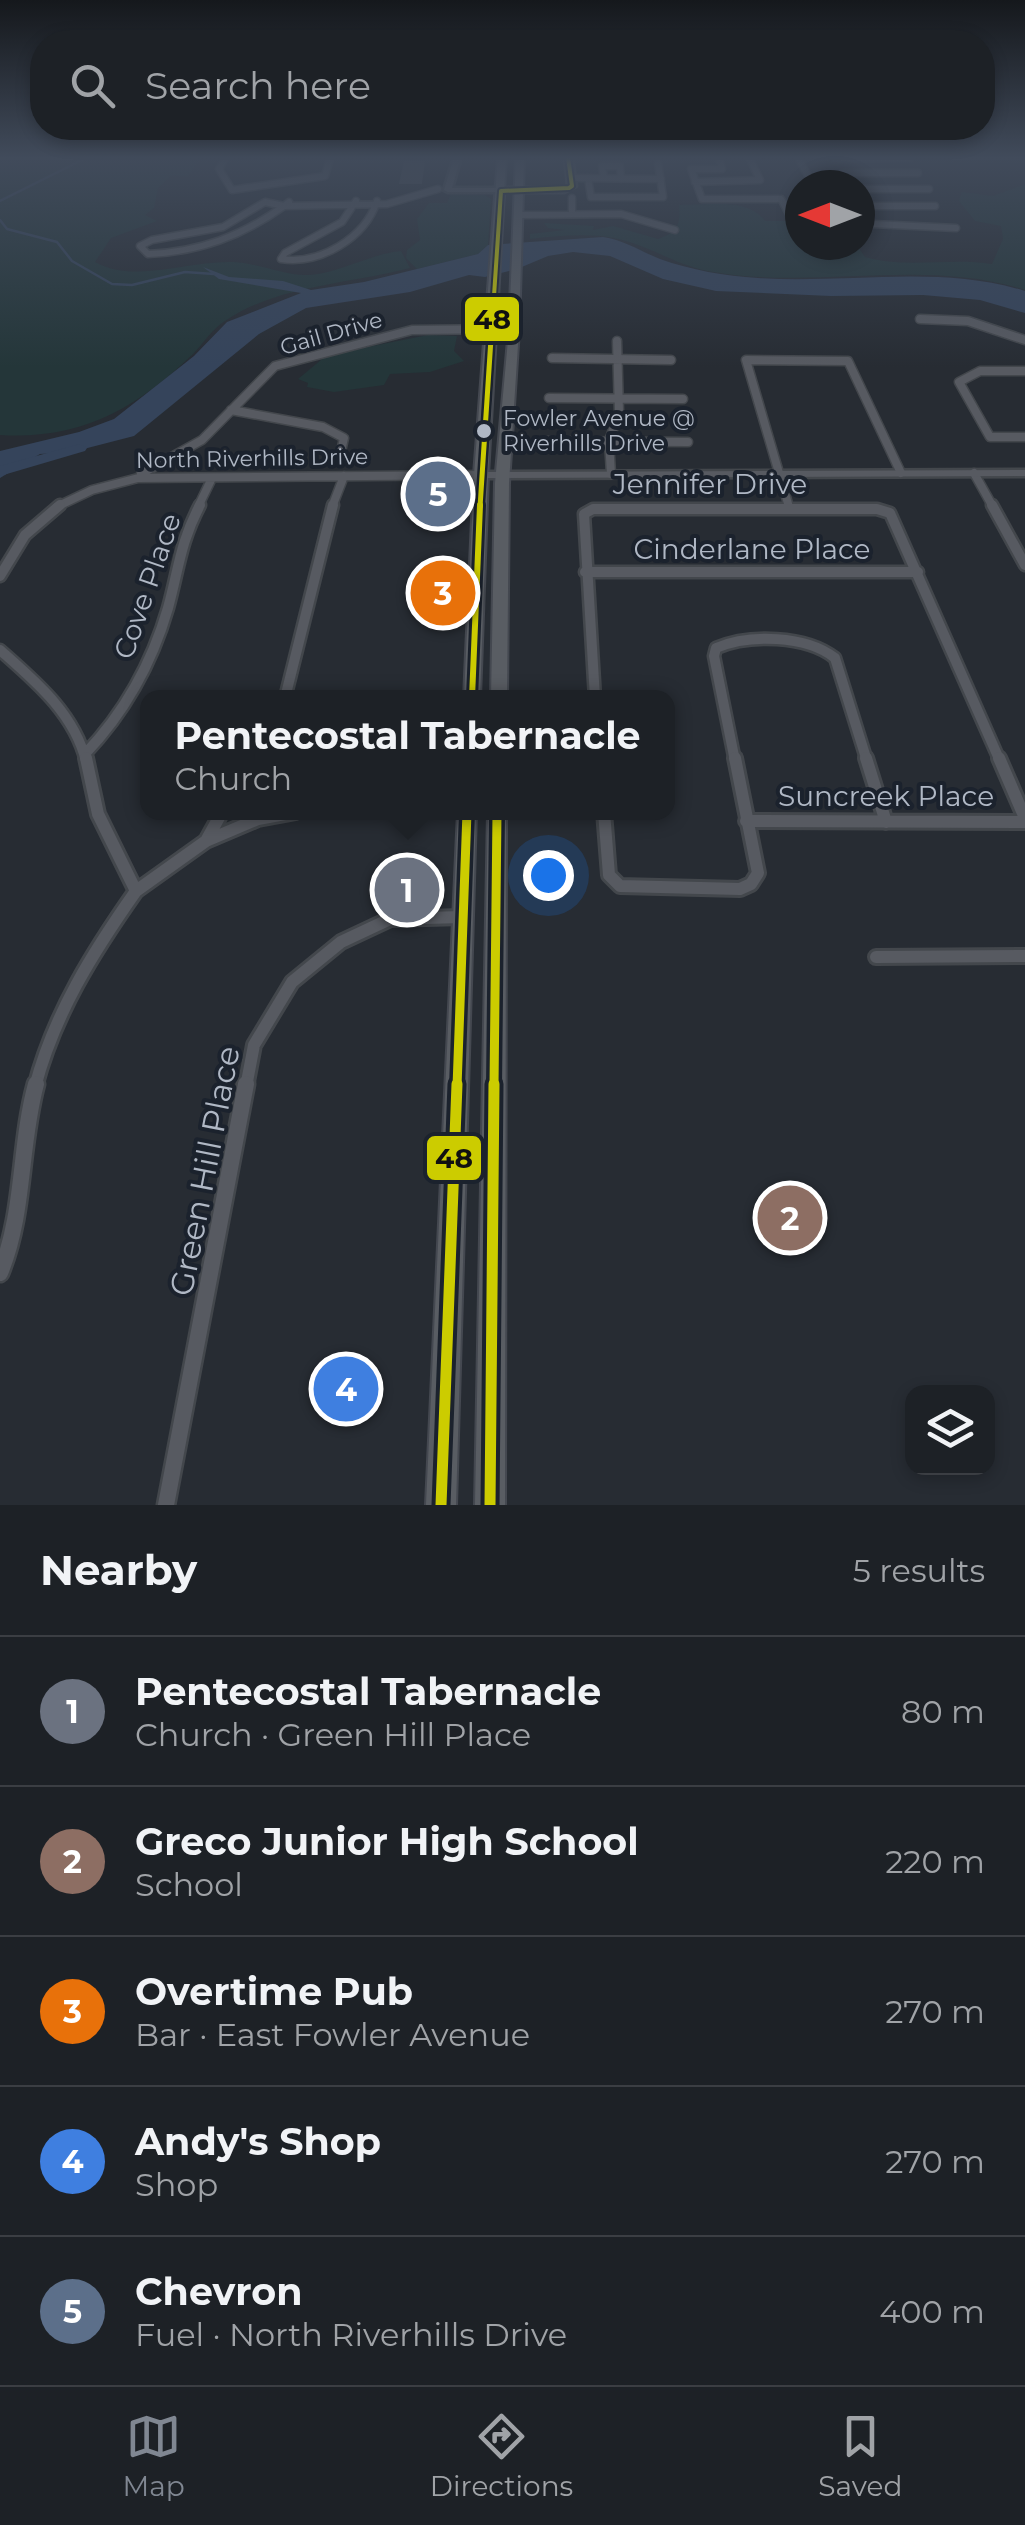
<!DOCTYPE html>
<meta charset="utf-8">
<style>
body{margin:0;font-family:Montserrat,sans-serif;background:#25292e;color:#f1f3f6}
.controls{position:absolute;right:30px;bottom:30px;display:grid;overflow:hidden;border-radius:20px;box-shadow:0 5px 15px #0003}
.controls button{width:90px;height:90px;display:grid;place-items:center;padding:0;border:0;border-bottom:2px solid #3b3e43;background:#1d2126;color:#f1f3f6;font:50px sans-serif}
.compass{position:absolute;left:785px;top:170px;width:90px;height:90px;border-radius:50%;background:#1d2126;box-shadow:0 5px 15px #0003;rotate:270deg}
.you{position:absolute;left:548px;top:875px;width:35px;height:35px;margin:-25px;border:8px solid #fff;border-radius:50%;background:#1a73e8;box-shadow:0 0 0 15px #1a73e833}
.badge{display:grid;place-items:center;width:65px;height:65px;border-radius:50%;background:#808792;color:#fff;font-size:32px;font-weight:700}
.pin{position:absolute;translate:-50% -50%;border:5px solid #fff;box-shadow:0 2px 10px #0006}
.popup{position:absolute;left:140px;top:690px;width:535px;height:130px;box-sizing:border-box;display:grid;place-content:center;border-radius:20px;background:#1d2126;filter:drop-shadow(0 2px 8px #0005);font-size:32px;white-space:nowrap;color:#a0a3a7}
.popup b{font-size:38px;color:#f1f3f6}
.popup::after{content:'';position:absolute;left:50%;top:100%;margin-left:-20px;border:20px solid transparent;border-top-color:#1d2126}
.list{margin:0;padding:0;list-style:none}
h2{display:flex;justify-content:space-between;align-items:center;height:130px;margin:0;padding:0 40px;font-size:42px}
h2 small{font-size:32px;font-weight:400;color:#a0a3a7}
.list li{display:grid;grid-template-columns:65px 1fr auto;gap:30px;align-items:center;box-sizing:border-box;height:150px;padding:0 40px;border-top:2px solid #3b3e43}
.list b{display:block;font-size:38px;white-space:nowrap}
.list p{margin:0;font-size:32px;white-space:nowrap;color:#a0a3a7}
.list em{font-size:32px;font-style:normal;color:#a0a3a7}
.icon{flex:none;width:55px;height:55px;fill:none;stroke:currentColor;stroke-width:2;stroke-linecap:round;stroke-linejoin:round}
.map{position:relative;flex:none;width:1025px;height:1505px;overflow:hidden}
.search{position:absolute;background:#1d2126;box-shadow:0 5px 15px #0003;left:30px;right:30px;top:30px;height:110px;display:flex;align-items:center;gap:25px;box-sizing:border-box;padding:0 35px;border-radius:40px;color:#a0a3a7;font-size:38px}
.sheet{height:880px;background:#1d2126}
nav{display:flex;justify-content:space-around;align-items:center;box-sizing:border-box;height:140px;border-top:2px solid #3b3e43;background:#1d2126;font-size:28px;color:#a0a3a7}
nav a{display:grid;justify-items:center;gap:5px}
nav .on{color:#808792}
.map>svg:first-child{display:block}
.green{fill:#243639}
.water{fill:#35445b}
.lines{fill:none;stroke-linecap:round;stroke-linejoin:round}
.stream{stroke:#35445b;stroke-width:2.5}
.river{fill:#35445b;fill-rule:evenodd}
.building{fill:#41454c}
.minor-far4-casing{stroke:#43474c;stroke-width:9}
.minor-far3-casing{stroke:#43474c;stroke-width:11}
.minor-far2-casing{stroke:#43474c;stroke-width:15}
.minor-far1-casing{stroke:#43474c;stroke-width:18}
.minor-casing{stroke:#43474c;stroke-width:21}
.tertiary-casing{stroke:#43474c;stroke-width:5}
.primary-casing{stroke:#444850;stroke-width:4}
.minor-far4{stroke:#575a61;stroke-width:6}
.minor-far3{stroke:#575a61;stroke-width:8}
.minor-far2{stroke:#575a61;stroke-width:10}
.minor-far1{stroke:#575a61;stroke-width:12}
.minor{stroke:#575a61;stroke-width:16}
.tertiary{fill:#575a61;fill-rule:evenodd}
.primary{fill:#595d63;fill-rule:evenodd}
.bus-1-far4-casing{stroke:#1b222d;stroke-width:8}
.bus-1-far3-casing{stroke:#1b222d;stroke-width:10}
.bus-1-far2-casing{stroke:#1b222d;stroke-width:12}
.bus-1-far1-casing{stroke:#1b222d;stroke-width:16}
.bus-1-casing{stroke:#1b222d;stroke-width:19}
.bus-1-far4{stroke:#cc0;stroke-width:4}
.bus-1-far3{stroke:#cc0;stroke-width:5}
.bus-1-far2{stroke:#cc0;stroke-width:6}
.bus-1-far1{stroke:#cc0;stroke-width:9}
.bus-1{stroke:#cc0;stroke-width:11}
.bus-dot{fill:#b0b8c5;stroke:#1b222d;stroke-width:4}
.labels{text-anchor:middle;stroke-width:8;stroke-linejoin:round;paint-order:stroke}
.far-street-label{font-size:22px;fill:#b0b8c5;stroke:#1b222d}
.far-bus-label{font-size:22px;fill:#b0b8c5;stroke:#1b222d;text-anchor:start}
.street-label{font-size:28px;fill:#b0b8c5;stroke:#1b222d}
.near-street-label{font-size:32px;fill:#b0b8c5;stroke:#1b222d}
.line-badge{stroke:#1b222d;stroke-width:4}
.pale-badge-label{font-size:28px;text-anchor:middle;font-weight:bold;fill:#111}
</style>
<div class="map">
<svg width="1025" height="1505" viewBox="0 0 1025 1505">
<rect width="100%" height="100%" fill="#272c33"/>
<path class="green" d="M0,157H200L188,177L172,175L158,188L154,208L145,215L157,221L111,238L95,262C140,287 200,254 249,264C273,268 293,278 318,274C347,269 372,254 401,251L410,268C350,284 278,285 225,321C212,329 203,344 193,354C136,409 80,440 0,435Z
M1025,184V290C923,257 813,291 707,271C674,264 646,244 614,238C588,233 556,236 530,239V234L565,230L548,228L544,223L594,226L593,230L613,226L658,239C677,232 681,225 679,205C706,205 748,197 765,221H800V245H857L865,257C906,269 950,257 992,264L1003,239L1001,226L975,221L959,201L962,192L993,196Z
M451,194L485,195L491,199L488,245L478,254L417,269L406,258L407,250L420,240L417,219L429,203H447Z
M428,335L457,336L454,351L464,361L430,372L390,374L384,385L334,392L307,387L308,383L298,379L327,355Z"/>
<path class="water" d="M603,237C624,240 640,251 660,259C691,270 725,276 758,278C847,284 939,264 1025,291V313L980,300L923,295L831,296L716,291L663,279L610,256L573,252L548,256L517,269L485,277L469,275L410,292L306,308L259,334L134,436L72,452L40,454L0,478V451L79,432L114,419L194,356L227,322L301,293L219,279L203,267L229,277L283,281L311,290L364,282L478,254L488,245Z"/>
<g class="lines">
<path class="stream" d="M0,201L88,157
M0,220L7,229L57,242L72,261L112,284L132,285L185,272L214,274"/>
<path class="river" d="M80,444L87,448L85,451L0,476V466Z"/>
</g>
<path class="building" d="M404,161H425L422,184H399Z"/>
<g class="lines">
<defs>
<path id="minor-far4" d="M226,157L219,169L232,190L325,176L330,158
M719,157L722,169H691L702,199H781L789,214L800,216
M798,157L813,185
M835,159L909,158
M842,173H918
M572,178L661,179
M588,178L591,197H663L658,163
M604,178L602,166H620L621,179
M695,182L760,180L749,157
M860,189H929
M572,198V213
M356,201L342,222L285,253L281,259C320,265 365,238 377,201
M265,202L284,206C242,236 199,252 148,254L140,246L152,240L223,227Z
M284,206L387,204L438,189
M284,206L289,202
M864,206H935
M519,215L621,214L675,230
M873,224L956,228"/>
<path id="minor-far3" d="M920,319L968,321L1025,340
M552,358L671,360
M1025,371H980L959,382L990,437H1025
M549,398L683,399
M231,410L323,427L344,438L340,456L334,460
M548,441L688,442
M974,473L993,507
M141,474L202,440L275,366L412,330L514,329
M611,474L609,441L619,412L617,341
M56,507L92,490L138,478L481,475
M198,507L212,478
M332,507L344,476
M789,507L746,360L848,361L901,473"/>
<path id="minor-far2" d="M992,505L1025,565
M585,572H918
M0,576L25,535L60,505
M0,650C35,681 74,713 86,761
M285,698L333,505
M595,698L584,514L593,509H877L890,513L1000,761
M85,754C125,712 152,663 168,608C179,568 180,543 200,505
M735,761L714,656L716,648C749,634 806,635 835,658L867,761"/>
<path id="minor-far1" d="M866,758L886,822
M999,758L1025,818
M604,812L609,875L620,886L740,889L751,884L758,873L735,758
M746,821L1025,822
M206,841L258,819L296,812
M136,891L206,841L222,812
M876,957L1025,956
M35,1087C54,1014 93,952 136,891L98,814L86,758
M246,1087L254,1045L292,982L341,942L390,919L462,917"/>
<path id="minor" d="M0,1273C25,1212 19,1147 36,1084
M166,1505L246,1084"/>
<path id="tertiary" d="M454,157H461L452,188H563L568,185L565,157H572L576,186L564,192H448L444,190Z
M1025,470V476L481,478L475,475L481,472Z"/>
<path id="primary" d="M498,157H506L488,475L480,698H464L474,475Z
M516,157H524L519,329L509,483L507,698H491L495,483L509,329Z
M458,812H476L456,1505H426Z
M488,812H506L505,1505H475Z"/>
</defs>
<use href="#minor-far4" class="minor-far4-casing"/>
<use href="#minor-far3" class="minor-far3-casing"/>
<use href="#minor-far2" class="minor-far2-casing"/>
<use href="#minor-far1" class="minor-far1-casing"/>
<use href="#minor" class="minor-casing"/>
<use href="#tertiary" class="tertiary-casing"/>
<use href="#primary" class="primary-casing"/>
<use href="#minor-far4" class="minor-far4"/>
<use href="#minor-far3" class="minor-far3"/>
<use href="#minor-far2" class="minor-far2"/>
<use href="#minor-far1" class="minor-far1"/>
<use href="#minor" class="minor"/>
<use href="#tertiary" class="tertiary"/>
<use href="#primary" class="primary"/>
<defs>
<path id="bus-1-far4" d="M493,311L501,191L569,188L572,186L568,157"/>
<path id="bus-1-far3" d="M480,507L493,308"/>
<path id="bus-1-far2" d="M472,698L480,505"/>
<path id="bus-1-far1" d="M457,1087L467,812
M494,1087L497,812"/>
<path id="bus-1" d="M441,1505L457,1084
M490,1505L494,1084"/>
</defs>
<use href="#bus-1-far4" class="bus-1-far4-casing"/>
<use href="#bus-1-far3" class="bus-1-far3-casing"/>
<use href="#bus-1-far2" class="bus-1-far2-casing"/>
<use href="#bus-1-far1" class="bus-1-far1-casing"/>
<use href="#bus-1" class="bus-1-casing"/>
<use href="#bus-1-far4" class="bus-1-far4"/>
<use href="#bus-1-far3" class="bus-1-far3"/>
<use href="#bus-1-far2" class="bus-1-far2"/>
<use href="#bus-1-far1" class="bus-1-far1"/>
<use href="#bus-1" class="bus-1"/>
</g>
<linearGradient id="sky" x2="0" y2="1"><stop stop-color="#15181c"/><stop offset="0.43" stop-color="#414b5b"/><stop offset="1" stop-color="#414b5b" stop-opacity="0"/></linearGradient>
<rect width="1025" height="367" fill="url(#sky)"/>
<circle class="bus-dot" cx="484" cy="431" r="9"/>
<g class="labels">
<g class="far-street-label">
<text transform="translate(331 333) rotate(-16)" y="8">Gail Drive</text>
<text transform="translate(252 458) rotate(-1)" y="8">North Riverhills Drive</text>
</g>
<g class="far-bus-label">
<text x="503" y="426">Fowler Avenue @<tspan x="503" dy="25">Riverhills Drive</tspan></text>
</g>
<g class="street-label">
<text x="710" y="494">Jennifer Drive</text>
<text x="752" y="559">Cinderlane Place</text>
<text transform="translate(147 586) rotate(-71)" y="10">Cove Place</text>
<text x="886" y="806">Suncreek Place</text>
</g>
<g class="near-street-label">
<text transform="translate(205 1171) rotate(-79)" y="11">Green Hill Place</text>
</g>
</g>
<g class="line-badge">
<rect x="463" y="295" width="58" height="48" rx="10" fill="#cc0"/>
<rect x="425" y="1134" width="58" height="48" rx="10" fill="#cc0"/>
</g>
<g class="pale-badge-label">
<text x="492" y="329">48</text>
<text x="454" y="1168">48</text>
</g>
</svg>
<div class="controls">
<button><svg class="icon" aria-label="layers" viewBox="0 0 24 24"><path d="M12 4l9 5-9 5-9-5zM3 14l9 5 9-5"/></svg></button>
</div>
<svg class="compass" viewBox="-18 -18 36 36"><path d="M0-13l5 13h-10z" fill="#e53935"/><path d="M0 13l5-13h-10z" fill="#a0a3a7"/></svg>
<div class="you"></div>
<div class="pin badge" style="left:407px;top:890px;background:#6b7280">1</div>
<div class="popup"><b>Pentecostal Tabernacle</b>Church</div>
<div class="pin badge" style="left:790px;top:1218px;background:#8d6e63">2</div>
<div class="pin badge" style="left:443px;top:593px;background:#e8710a">3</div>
<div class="pin badge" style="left:346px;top:1389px;background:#3f7fe0">4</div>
<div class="pin badge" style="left:438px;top:494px;background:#5c6f8a">5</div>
<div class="search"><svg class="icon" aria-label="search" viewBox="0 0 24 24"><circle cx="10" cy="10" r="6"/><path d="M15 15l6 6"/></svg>Search here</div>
</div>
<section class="sheet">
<h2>Nearby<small>5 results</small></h2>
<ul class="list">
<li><span class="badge" style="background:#6b7280">1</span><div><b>Pentecostal Tabernacle</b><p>Church · Green Hill Place</p></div><em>80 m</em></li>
<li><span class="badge" style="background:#8d6e63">2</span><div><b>Greco Junior High School</b><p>School</p></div><em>220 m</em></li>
<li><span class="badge" style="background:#e8710a">3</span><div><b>Overtime Pub</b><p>Bar · East Fowler Avenue</p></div><em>270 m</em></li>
<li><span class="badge" style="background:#3f7fe0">4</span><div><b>Andy's Shop</b><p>Shop</p></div><em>270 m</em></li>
<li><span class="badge" style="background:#5c6f8a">5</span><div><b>Chevron</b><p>Fuel · North Riverhills Drive</p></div><em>400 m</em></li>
</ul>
</section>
<nav>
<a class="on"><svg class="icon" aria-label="map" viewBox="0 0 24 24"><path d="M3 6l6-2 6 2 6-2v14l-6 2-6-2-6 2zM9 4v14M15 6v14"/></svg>Map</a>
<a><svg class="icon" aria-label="directions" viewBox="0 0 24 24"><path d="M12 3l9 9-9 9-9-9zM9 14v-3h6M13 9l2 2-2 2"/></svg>Directions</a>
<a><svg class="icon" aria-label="saved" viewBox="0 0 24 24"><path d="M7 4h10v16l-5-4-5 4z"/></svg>Saved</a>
</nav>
